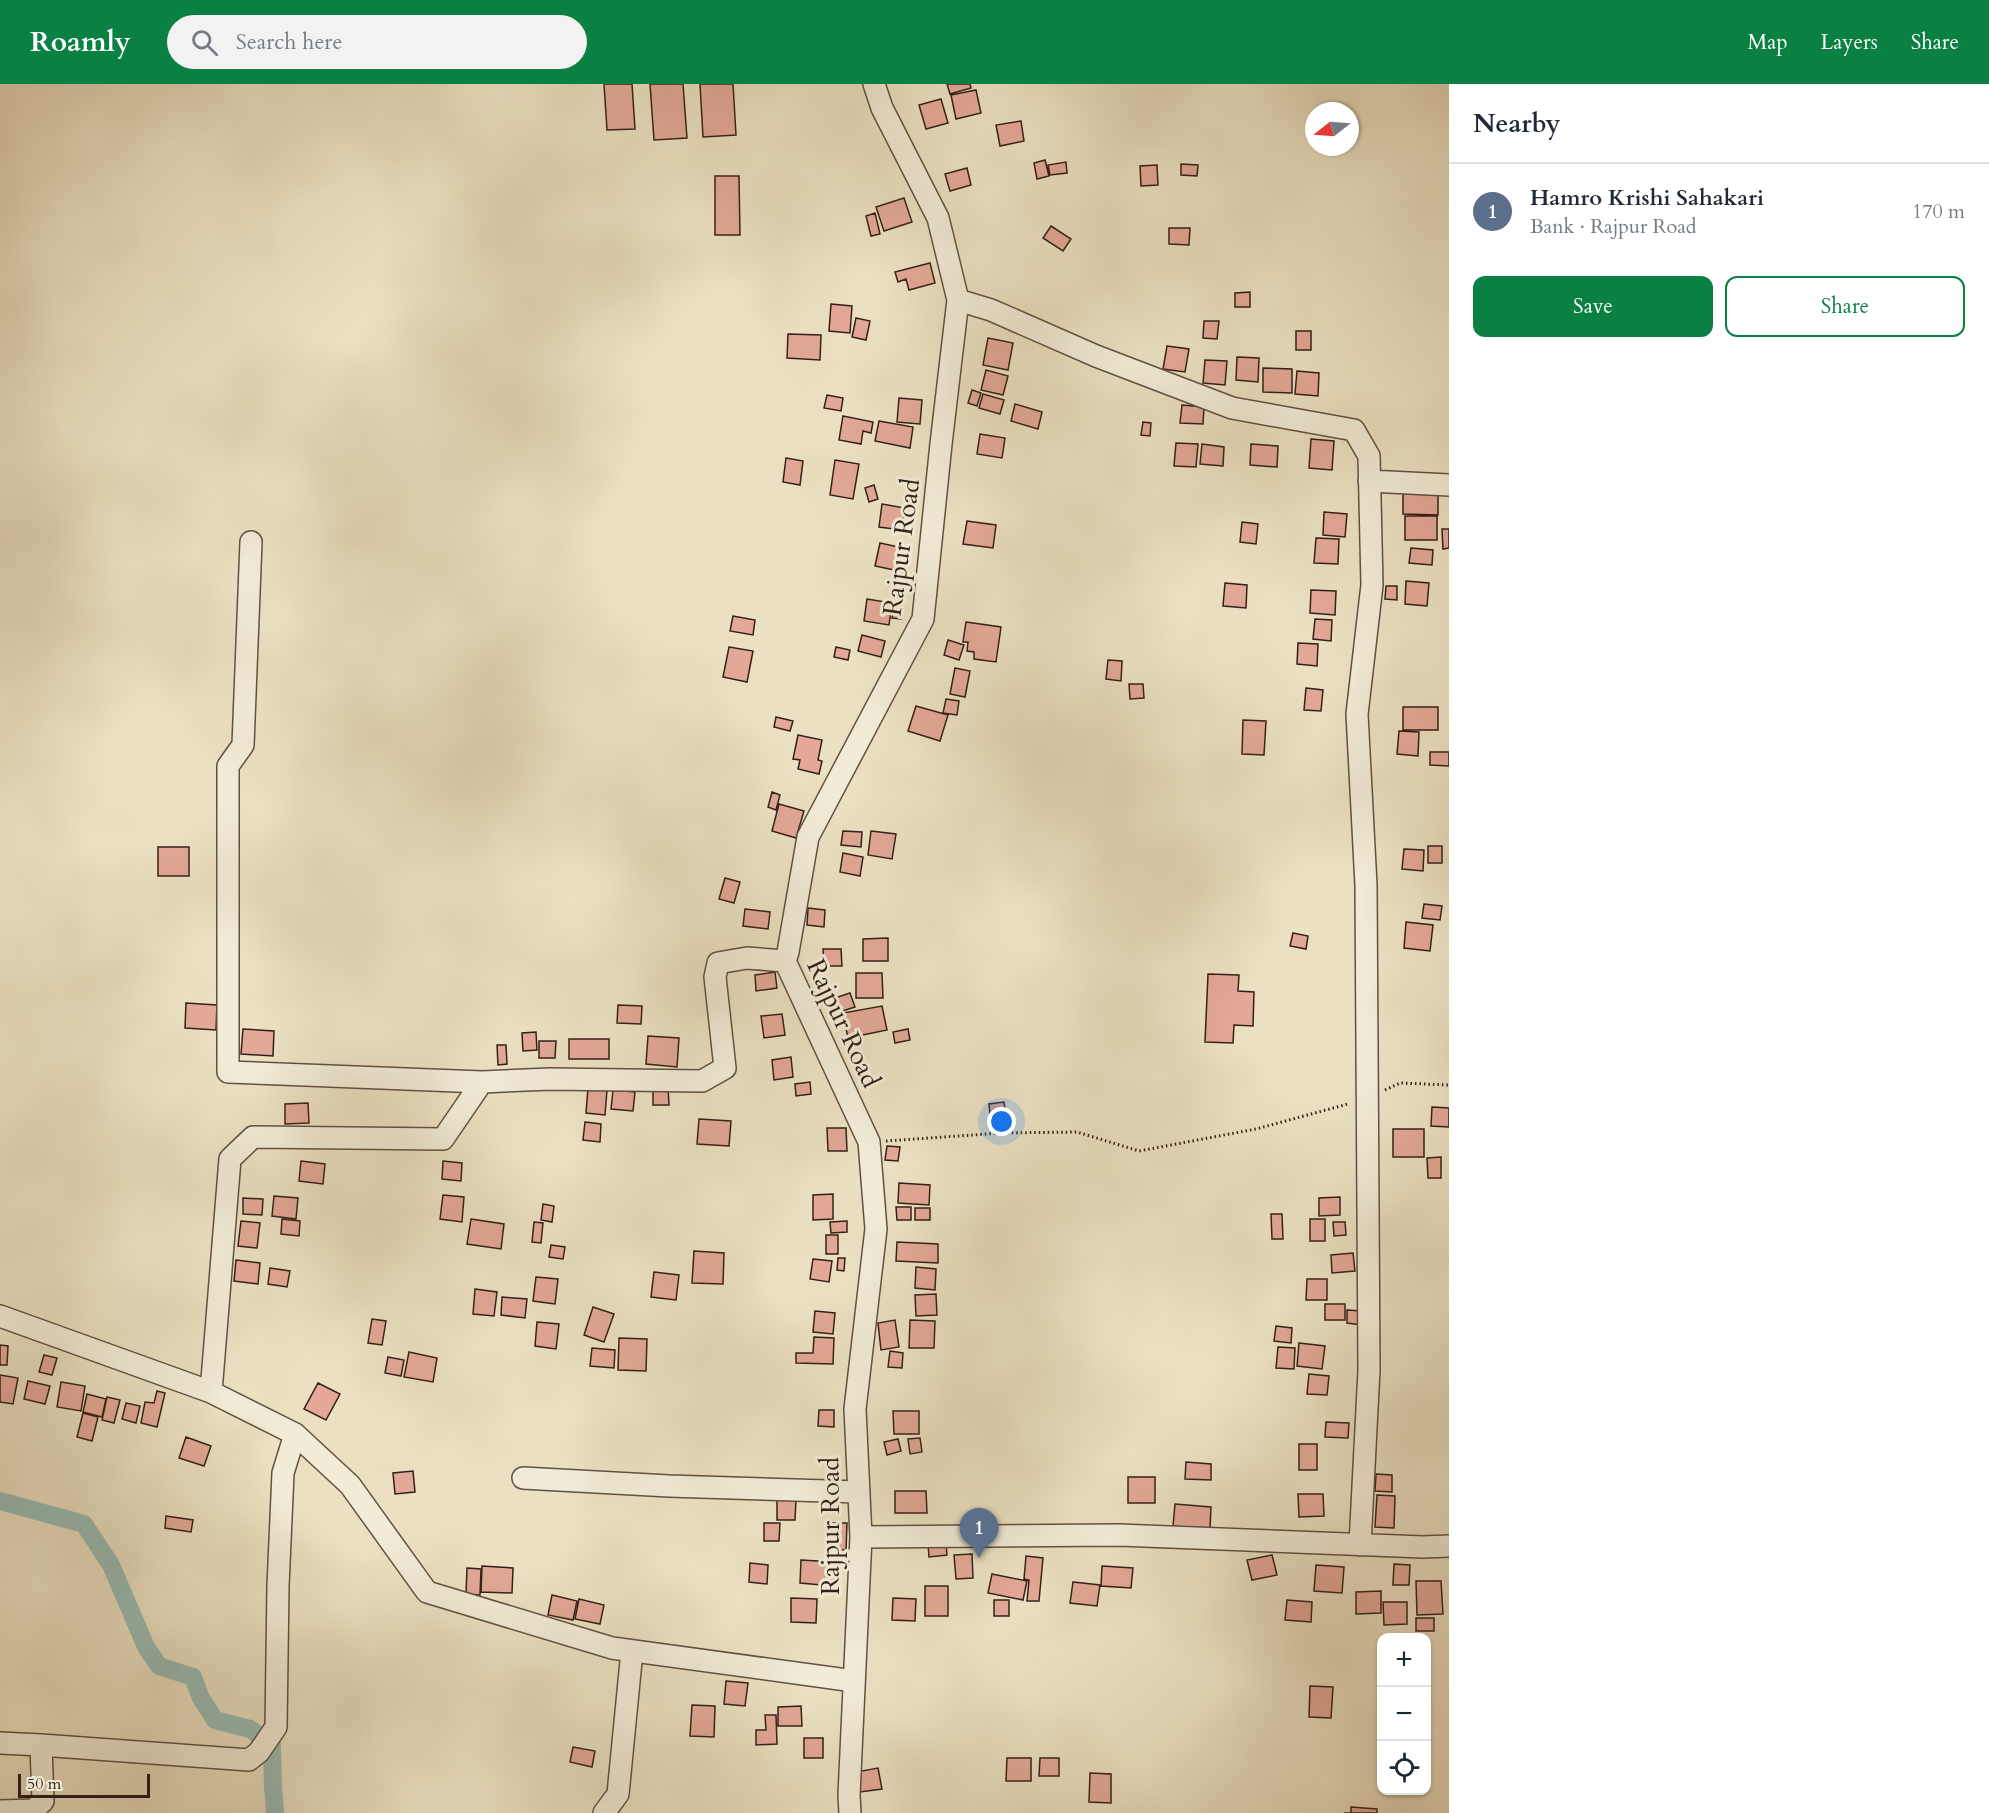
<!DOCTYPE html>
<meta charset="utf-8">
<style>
body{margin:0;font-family:Cardo,serif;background:#f2f2f3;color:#1f2937}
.controls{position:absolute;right:18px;bottom:18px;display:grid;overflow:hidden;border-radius:12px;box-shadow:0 2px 4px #0004}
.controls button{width:54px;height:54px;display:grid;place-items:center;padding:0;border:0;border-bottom:2px solid #e0e1e3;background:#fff;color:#1f2937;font:30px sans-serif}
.compass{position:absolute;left:1305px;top:18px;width:54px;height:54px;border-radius:50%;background:#fff;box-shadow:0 2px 4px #0004;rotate:253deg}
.scale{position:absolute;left:18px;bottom:15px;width:132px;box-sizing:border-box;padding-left:6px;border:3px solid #342117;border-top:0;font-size:16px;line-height:21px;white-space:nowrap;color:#342117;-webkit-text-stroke:4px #f2ecd7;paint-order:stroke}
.you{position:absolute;left:1002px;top:1038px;width:21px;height:21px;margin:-15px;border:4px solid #fff;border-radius:50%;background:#1a73e8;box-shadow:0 0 0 9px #1a73e833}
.badge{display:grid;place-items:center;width:39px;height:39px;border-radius:50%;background:#0b8043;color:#fff;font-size:20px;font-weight:700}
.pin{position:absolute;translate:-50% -50px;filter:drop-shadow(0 2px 3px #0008)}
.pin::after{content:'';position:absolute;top:32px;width:21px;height:18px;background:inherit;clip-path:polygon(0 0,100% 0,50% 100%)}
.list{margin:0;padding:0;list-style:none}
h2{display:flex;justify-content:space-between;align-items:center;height:78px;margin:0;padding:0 24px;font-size:26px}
h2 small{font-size:20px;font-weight:400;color:#747a83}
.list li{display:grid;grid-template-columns:39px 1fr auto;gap:18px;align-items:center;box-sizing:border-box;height:96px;padding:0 24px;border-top:2px solid #e0e1e3}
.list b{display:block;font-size:22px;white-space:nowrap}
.list p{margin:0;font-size:20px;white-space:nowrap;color:#747a83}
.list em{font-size:20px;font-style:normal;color:#747a83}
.actions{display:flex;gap:12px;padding:18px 24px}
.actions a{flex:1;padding:14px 0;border:2px solid #0b8043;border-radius:12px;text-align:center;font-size:21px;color:#0b8043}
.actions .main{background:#0b8043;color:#fff}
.icon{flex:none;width:33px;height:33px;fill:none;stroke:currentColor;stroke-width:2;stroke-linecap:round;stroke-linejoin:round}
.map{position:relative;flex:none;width:1449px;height:1729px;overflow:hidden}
header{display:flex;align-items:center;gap:36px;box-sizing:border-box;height:84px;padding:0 30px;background:#0b8043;color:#fff}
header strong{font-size:28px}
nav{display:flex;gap:33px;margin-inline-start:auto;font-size:21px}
.search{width:420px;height:54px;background:#f2f2f3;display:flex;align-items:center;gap:15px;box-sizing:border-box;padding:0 21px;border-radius:33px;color:#747a83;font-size:22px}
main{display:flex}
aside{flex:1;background:#fff}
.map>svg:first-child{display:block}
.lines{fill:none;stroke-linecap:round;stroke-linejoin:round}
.canal{stroke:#98bdb6;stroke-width:18}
.building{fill:#e3a897;stroke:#342117;stroke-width:1.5}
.minor-casing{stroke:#625142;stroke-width:24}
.path{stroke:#342117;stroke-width:3;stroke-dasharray:1.5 3;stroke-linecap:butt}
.minor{stroke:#f2ecd7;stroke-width:21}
.labels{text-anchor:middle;stroke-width:6;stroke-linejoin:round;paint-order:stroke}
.street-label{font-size:26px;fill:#342117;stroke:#f2ecd7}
</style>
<header>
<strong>Roamly</strong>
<div class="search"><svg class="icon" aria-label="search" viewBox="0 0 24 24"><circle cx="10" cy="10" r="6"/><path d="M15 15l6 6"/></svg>Search here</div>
<nav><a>Map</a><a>Layers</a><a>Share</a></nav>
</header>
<main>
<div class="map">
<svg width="1449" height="1729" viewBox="0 0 1449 1729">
<rect width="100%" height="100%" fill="#ebe1c2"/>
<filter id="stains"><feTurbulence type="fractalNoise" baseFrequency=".00333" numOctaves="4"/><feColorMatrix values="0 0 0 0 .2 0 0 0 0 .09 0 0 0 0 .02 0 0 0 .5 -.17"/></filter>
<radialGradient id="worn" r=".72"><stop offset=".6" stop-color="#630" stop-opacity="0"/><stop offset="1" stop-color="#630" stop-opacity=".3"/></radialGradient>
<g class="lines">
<path class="canal" d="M0,1417L84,1440L111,1481L146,1563L159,1582L193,1593L201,1614L215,1636L250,1645L272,1661L273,1702L275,1729"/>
</g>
<path class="building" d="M604,0H632L635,45L607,46Z
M650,0H683L687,54L654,56Z
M700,0H733L736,51L703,53Z
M947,0H970L971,4L950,10Z
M976,6L981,29L956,35L951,11Z
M941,15L948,39L926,45L919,21Z
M1021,37L1024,57L1000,62L996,41Z
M1045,76L1049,92L1037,95L1034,79Z
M1066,78L1067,89L1050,91L1048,81Z
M1181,80L1198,81L1197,92L1181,91Z
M1157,81L1158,101L1141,102L1140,82Z
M967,84L971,101L950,107L945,90Z
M715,92H739L740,151H715Z
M904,114L912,138L884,147L876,123Z
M875,129L880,150L871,152L866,132Z
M1051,142L1071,155L1063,167L1043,154Z
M1169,144H1190L1189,161L1169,160Z
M930,179L935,199L909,206L906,195L898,198L895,188Z
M1250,208V223H1235V209Z
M831,220L852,222L850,249L829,247Z
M856,234L870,237L866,256L852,253Z
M1204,237H1219L1217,255L1203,254Z
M1296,247H1311V266H1296Z
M788,250L821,251L820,276L787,274Z
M988,254L1013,259L1008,286L983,281Z
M1167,262L1189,265L1185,288L1163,285Z
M1237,273L1259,274L1258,298L1236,296Z
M1205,276L1227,277L1225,301L1203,299Z
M1263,284L1292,285V309L1263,308Z
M986,286L1008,292L1003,311L981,306Z
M1297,287L1319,289L1318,312L1295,310Z
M972,306L981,309L977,322L968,319Z
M983,310L1004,316L1000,330L979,324Z
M827,311L843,314L841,327L824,324Z
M899,314L922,316L920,340L897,338Z
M1015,320L1042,328L1038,345L1011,337Z
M1182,321L1204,323L1203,340L1180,339Z
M843,332L873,338L871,349L863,347L861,360L839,356Z
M879,337L913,343L910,364L875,357Z
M1143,338L1151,339L1150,352L1141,351Z
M980,350L1005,354L1002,374L977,370Z
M1311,355L1334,357L1332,386L1309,384Z
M1176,359L1198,360L1196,383L1174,382Z
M1202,360L1224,363L1223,382L1200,380Z
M1251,360L1278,362L1277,383L1250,381Z
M786,374L803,377L800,401L783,398Z
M835,376L859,380L853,415L830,411Z
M874,401L878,415L869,418L865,404Z
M1403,408L1438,409V431L1403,430Z
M882,420L905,424L902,446L879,443Z
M1324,428L1347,430L1345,453L1323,451Z
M1405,432H1437V456H1405Z
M967,437L996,441L993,464L963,460Z
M1242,438L1258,440L1256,460L1240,458Z
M1442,445H1449V464L1443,465Z
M1316,454L1339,455L1338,480L1314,479Z
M880,459L908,465L904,488L875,482Z
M1411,464L1433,466L1432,481L1409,479Z
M1406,497L1429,499L1427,522L1405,520Z
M1225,499L1247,501L1246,524L1223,522Z
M1386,502H1397V516L1385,515Z
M1311,506L1336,507L1335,531L1310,529Z
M867,515L892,519L889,541L864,537Z
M894,523L902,525L901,535L892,534Z
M733,532L755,536L753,551L730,547Z
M1315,535L1332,536L1331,557L1313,555Z
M966,538L1001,543L996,578L974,575V568L967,567L968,558H963Z
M862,551L885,557L881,573L858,567Z
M948,556L964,561L959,576L944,571Z
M1298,559L1318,560L1317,582L1297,580Z
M729,563L753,567L747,598L723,593Z
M836,563L850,566L848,576L834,573Z
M1108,576L1122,577L1121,597L1106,595Z
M955,584L970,587L965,613L950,610Z
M1129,600H1143L1144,614L1130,615Z
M1306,604L1323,606L1321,627L1304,626Z
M946,615L959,617L957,631L943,629Z
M916,622L948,631L940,657L908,647Z
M1403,623H1438V646H1403Z
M776,633L793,637L790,647L774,643Z
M1243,636L1266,637L1264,671L1242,670Z
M1399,647L1419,648L1418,672L1397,670Z
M798,651L822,656L818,676L822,677L819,690L798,685L800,676L793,675Z
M1430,668H1449V682L1430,681Z
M772,708L780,711L776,726L768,723Z
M779,720L804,727L796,754L772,747Z
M843,747L862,748L861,763L841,761Z
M871,747L896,750L892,775L868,771Z
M1428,762H1442V779H1428Z
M158,763H189V792H158Z
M1404,765L1424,766L1423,787L1402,785Z
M843,769L863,773L860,792L840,788Z
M725,794L740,798L734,819L719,815Z
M1424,820L1442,822L1440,836L1422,834Z
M808,824L825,826L824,843L807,841Z
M745,825L770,828L768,845L743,842Z
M1406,838L1433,841L1430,867L1404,864Z
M1293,849L1308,852L1306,865L1290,862Z
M888,854V877H863V855Z
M823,865H841L842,882H824Z
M775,888L777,904L756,907L755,891Z
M856,889H882L883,914H856Z
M1208,890L1239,891L1238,907L1254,908L1253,942L1234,941L1233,959L1205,958Z
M850,909L855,923L839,928L835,914Z
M186,919L217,921L216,946L185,944Z
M618,921L642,922L641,940L617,939Z
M882,922L887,946L848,954L843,929Z
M782,930L785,951L764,954L761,932Z
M243,945L274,947L273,972L241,970Z
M908,945L910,956L895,959L893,948Z
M536,948L537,966L523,967L522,949Z
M648,952L679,954L677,983L646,980Z
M569,955H609V975H569Z
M539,957H556L555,974H539Z
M497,961H506L507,980L498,981Z
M791,973L793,993L774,996L772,976Z
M810,998L811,1010L796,1012L795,1000Z
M653,1003H668L669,1021H653Z
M588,1004L607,1006L605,1031L586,1029Z
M613,1006L635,1008L633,1027L611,1025Z
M1004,1018L1007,1038L991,1041L989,1020Z
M308,1019L309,1039L285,1040V1020Z
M1432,1023L1449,1024V1043L1431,1042Z
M699,1035L731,1037L729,1062L697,1060Z
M585,1038L601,1040L600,1058L583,1056Z
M827,1044H846L847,1067H828Z
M1393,1045H1424V1073H1393Z
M887,1062L900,1063L898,1077L885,1076Z
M1441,1073V1094H1428L1427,1074Z
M301,1077L325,1080L323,1100L299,1097Z
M443,1077L462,1079L461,1097L442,1095Z
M899,1099L930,1101L929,1121L898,1119Z
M833,1110V1135L813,1136V1111Z
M443,1111L464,1113L462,1138L440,1135Z
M274,1112L298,1114L296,1135L272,1132Z
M1340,1113V1131L1319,1132V1114Z
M243,1114L263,1115L262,1131L243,1130Z
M543,1120L554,1122L552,1138L541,1136Z
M896,1123H911V1136H897Z
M915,1124H930V1136H915Z
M1271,1130H1282L1283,1155H1272Z
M282,1135L300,1137L299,1152L281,1150Z
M471,1135L504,1140L501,1165L467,1160Z
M1310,1135H1325V1157H1310Z
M241,1137L260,1139L257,1164L238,1162Z
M847,1137V1148L831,1149L830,1138Z
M534,1138L543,1139L541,1159L532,1158Z
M1333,1138H1345L1346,1151L1334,1152Z
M826,1151H838V1170H826Z
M897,1158L938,1160V1179L896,1177Z
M551,1161L565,1163L563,1175L549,1173Z
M694,1167L724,1169L723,1200L692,1199Z
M1353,1169L1355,1187L1332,1189L1331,1171Z
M838,1174H845L844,1187L837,1186Z
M813,1175L832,1177L829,1198L810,1195Z
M236,1176L260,1179L258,1200L234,1197Z
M916,1183L936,1185L935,1206L915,1204Z
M270,1184L290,1187L287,1203L268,1200Z
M654,1188L679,1191L676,1216L651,1213Z
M536,1193L558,1195L555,1220L533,1217Z
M1307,1195H1327V1216H1306Z
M475,1205L497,1208L494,1232L473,1230Z
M936,1210L937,1231L916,1232L915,1211Z
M502,1213L527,1215L525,1234L501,1231Z
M1325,1220H1345V1236H1325Z
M593,1223L614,1230L604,1258L584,1251Z
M1347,1226L1362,1227L1361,1241L1347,1239Z
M815,1227L835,1229L833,1250L813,1248Z
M372,1235L386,1237L382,1261L368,1259Z
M895,1236L899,1263L881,1266L878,1239Z
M910,1236L935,1237L934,1264H909Z
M537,1238L559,1240L556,1265L535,1262Z
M1276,1242L1292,1244L1291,1259L1274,1257Z
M814,1253L834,1254L833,1280L796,1279V1269H813Z
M619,1254L647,1255L646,1287L618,1286Z
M1299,1259L1325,1262L1322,1285L1297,1282Z
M0,1261L8,1262L7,1281H0Z
M1278,1263L1295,1264L1294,1285L1276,1284Z
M592,1264L615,1266L614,1284L590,1282Z
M890,1267L903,1269L902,1284L888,1283Z
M409,1268L437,1274L433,1298L404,1293Z
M44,1271L57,1274L52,1291L39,1288Z
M388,1273L404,1276L401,1292L385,1289Z
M1309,1290L1329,1292L1327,1311L1307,1310Z
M0,1291L18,1294L13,1320L0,1318Z
M28,1297L50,1302L45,1320L24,1315Z
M61,1298L85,1302L81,1327L57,1323Z
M318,1299L340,1310L326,1336L304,1325Z
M157,1307L165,1309L157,1343L141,1339L145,1318L154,1319Z
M87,1310L106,1315L102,1333L83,1328Z
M107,1313L120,1316L114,1339L102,1336Z
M126,1319L140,1322L136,1339L122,1335Z
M819,1326H834V1343L818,1342Z
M893,1327H919V1350H894Z
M83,1329L98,1333L92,1357L77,1353Z
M1326,1338L1349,1339L1348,1354L1325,1353Z
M186,1353L211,1362L204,1382L179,1374Z
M920,1354L922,1368L910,1370L908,1355Z
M898,1355L901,1367L887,1371L884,1358Z
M1299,1360H1317V1386H1299Z
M1186,1378L1211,1380V1396L1185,1395Z
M413,1387L415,1408L395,1410L393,1389Z
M1376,1390L1392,1391V1408L1375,1407Z
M1128,1393H1155V1419H1128Z
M895,1407H926L927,1429H895Z
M1298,1410H1323L1324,1432L1299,1433Z
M1377,1411L1395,1412L1394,1444L1375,1443Z
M777,1414L796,1415L795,1436H777Z
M1175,1420L1211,1423L1210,1445L1173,1442Z
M166,1432L193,1436L191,1448L165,1444Z
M764,1439H780L779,1457H764Z
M829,1439H847L846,1466L828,1465Z
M946,1459L947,1471L929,1473L928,1460Z
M972,1470L973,1494L956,1495L954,1471Z
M1272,1471L1277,1491L1252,1496L1247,1476Z
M1026,1472L1043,1474L1039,1517H1027L1029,1496L1024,1495Z
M801,1476L835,1478L833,1502L800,1499Z
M750,1479L768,1481L767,1500L749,1498Z
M1394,1480L1410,1481L1409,1501H1393Z
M1316,1481L1344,1483L1342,1509L1314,1507Z
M482,1482L513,1484L512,1509L481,1508Z
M1102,1482L1133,1484L1131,1504L1101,1502Z
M467,1484L481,1485L480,1511L466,1510Z
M992,1490L1027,1497L1023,1516L988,1509Z
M1416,1497H1441L1443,1530L1417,1531Z
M1073,1498L1100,1501L1097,1522L1070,1519Z
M925,1502H948V1532H925Z
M1381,1507V1529L1356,1530V1508Z
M552,1511L577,1517L573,1536L548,1531Z
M791,1514L817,1515L816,1539L791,1538Z
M893,1514L916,1515L915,1537L892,1536Z
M579,1515L604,1521L600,1540L575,1535Z
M994,1516H1009V1532H994Z
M1287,1516L1312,1518L1311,1538L1285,1536Z
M1383,1518H1407V1540L1384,1541Z
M1416,1534H1434V1547H1416Z
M726,1597L748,1599L745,1622L724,1620Z
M1310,1602L1333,1603L1331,1634L1309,1633Z
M692,1621L715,1622L714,1653L690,1652Z
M801,1622L802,1642H778V1623Z
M765,1631H776L777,1660L756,1661V1646H766Z
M804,1654H823V1674H804Z
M573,1663L595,1667L592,1683L570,1678Z
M1007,1674H1031V1697H1006Z
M1040,1674H1059V1692H1039Z
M878,1684L882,1705L860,1708L856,1688Z
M1090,1689L1111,1690V1719L1089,1718Z
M1351,1723L1377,1725V1729H1344H1351Z"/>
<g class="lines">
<defs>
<path id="minor" d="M958,216L991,226L1096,272L1232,324L1354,346L1369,372L1372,501L1357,630L1366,801L1369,1286L1360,1461
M1369,397L1449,401
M251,458L243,661L228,682V988L482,998
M0,1232L211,1308L295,1350L350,1401L427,1508L612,1564L854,1597
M211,1308L230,1075L253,1053L443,1055L482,998L550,995L702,997L725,984L715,893L718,879L747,874L785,877
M523,1394L669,1402L859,1408
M861,1453L1119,1451L1423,1463L1449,1462
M0,1659L41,1661
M0,1727L34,1726L43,1717L41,1661L249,1676L259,1668L276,1643L278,1502L283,1389L295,1350
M604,1729L618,1710L632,1567
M850,1729L849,1711L861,1453L855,1325L876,1145L869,1058L785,877L788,868L808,753L923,535L941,360L958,216L938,134L882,24L874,0"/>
</defs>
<use href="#minor" class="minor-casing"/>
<path class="path" d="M1385,1006L1400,999L1449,1001
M886,1057L1001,1049L1077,1048L1139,1067L1256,1045L1348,1020"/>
<use href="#minor" class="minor"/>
</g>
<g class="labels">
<g class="street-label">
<text transform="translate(901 463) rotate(-82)" y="9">Rajpur Road</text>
<text transform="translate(844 939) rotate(65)" y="9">Rajpur Road</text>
<text transform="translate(830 1442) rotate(-90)" y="9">Rajpur Road</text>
</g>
</g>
<rect width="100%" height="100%" filter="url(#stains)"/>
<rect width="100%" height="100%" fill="url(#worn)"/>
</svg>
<div class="controls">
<button>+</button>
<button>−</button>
<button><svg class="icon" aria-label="locate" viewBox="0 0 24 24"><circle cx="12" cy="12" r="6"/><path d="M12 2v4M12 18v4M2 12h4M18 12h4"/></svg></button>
</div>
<svg class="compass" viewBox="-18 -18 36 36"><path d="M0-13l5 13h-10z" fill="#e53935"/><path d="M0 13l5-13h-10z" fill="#747a83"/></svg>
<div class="scale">50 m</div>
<div class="you"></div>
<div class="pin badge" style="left:979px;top:1474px;background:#5c6f8a">1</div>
</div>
<aside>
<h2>Nearby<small></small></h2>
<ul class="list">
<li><span class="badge" style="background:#5c6f8a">1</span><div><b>Hamro Krishi Sahakari</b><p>Bank · Rajpur Road</p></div><em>170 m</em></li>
</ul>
<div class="actions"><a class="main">Save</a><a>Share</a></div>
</aside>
</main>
